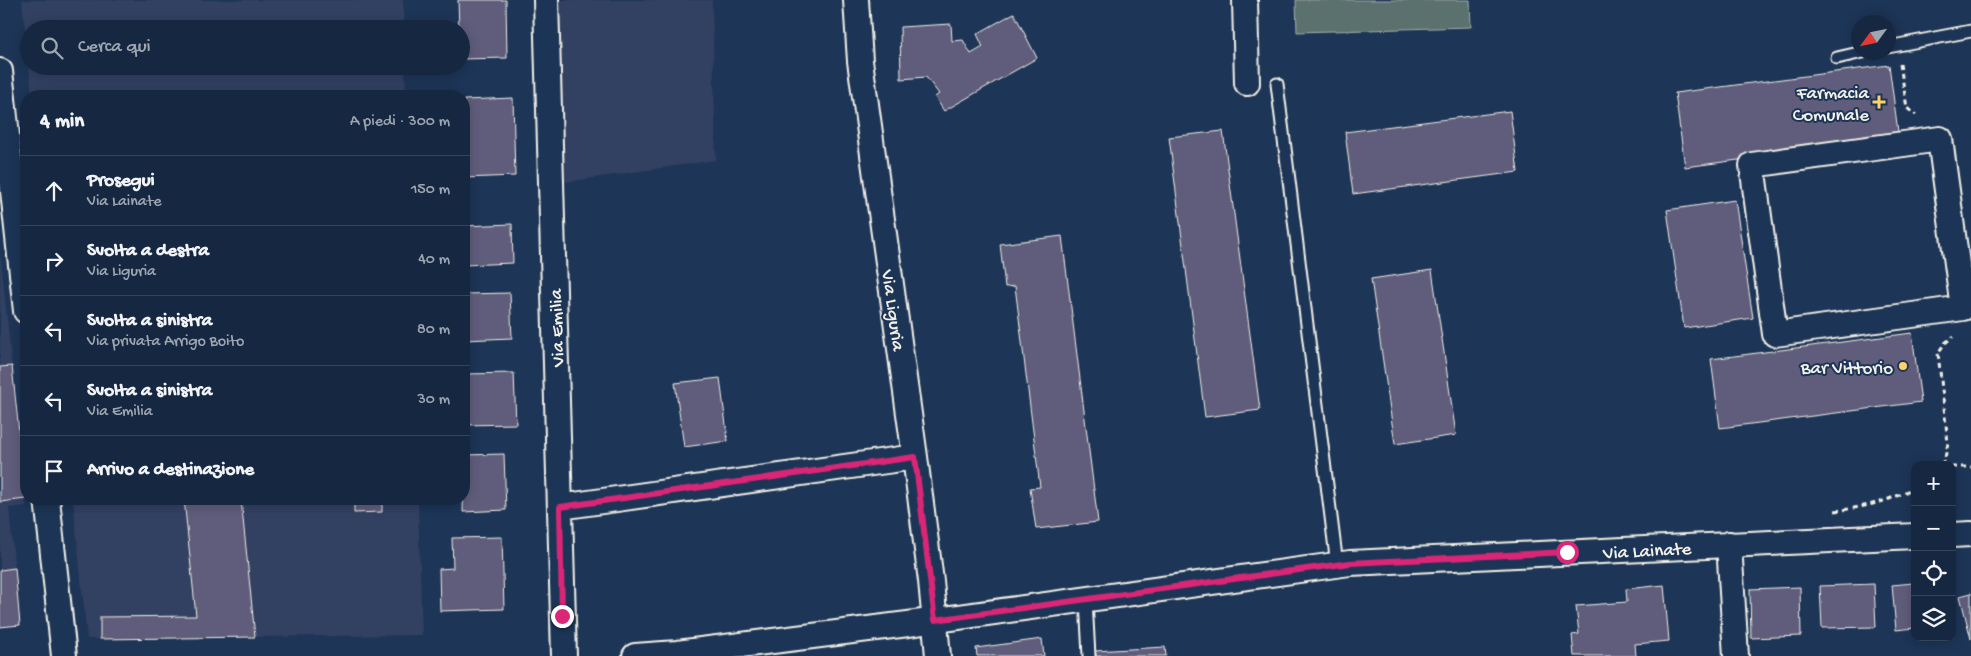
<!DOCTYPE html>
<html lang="it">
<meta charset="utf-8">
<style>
body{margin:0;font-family:"Gochi Hand",sans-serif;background:#1f3048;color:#f1f3f6}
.controls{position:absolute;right:15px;bottom:15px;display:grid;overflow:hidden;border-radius:10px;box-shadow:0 2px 12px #0003}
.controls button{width:45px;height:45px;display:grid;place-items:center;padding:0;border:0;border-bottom:1px solid #35445a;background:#162841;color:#f1f3f6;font:25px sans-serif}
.compass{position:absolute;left:1851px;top:15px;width:45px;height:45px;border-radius:50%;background:#162841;box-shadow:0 2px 12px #0003;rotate:237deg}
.stop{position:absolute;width:15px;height:15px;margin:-11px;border:4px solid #db2777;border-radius:50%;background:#fff}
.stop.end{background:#db2777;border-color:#fff;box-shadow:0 1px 5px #0008}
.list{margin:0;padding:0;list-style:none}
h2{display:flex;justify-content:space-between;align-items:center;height:65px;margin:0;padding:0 20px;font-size:21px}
h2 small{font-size:16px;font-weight:400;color:#9ea6b1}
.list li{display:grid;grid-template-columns:32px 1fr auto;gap:15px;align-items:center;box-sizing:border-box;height:70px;padding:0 20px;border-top:1px solid #35445a}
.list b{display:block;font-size:19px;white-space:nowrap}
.list p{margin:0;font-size:16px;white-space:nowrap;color:#9ea6b1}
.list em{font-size:16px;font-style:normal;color:#9ea6b1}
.icon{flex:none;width:28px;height:28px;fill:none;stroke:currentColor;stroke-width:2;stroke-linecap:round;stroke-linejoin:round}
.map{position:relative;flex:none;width:1971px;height:656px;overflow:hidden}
.search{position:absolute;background:#162841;box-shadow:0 2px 12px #0003;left:20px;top:20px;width:450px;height:55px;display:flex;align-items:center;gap:12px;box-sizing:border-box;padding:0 18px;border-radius:28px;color:#9ea6b1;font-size:19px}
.panel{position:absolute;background:#162841;box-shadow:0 2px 12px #0003;left:20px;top:90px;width:450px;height:415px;border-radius:20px}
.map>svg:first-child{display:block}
.built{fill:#314162}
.green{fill:#5a716d;stroke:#a7b1aa}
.building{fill:#605d7c;stroke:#f4f1e8}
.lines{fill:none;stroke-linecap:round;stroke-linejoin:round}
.lane-casing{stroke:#f4f1e8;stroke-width:15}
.street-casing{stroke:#f4f1e8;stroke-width:28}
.path{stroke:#f4f1e8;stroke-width:3;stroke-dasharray:5 4;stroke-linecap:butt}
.lane{stroke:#1d3557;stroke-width:11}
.street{stroke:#1d3557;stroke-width:24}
.route{stroke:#db2777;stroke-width:6}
.poi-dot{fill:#ffd166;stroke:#1d3557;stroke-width:2}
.labels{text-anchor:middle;stroke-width:4;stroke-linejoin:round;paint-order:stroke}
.poi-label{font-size:19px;fill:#f4f1e8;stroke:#1d3557;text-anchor:end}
.street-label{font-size:19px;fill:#f4f1e8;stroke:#1d3557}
</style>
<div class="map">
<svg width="1971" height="656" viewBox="0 0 1971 656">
<rect width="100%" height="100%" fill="#1d3557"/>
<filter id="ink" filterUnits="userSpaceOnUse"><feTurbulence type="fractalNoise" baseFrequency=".02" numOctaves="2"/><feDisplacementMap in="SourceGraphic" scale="10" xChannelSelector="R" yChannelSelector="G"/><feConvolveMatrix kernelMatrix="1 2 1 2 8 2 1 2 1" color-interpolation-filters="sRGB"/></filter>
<g filter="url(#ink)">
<path class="built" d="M22,0H403L404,29H29V66Z
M548,0H712L716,160L553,184Z
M29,66H405L406,96H32Z
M0,250L26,506L9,508L20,625L0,627Z
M73,499H418L422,635L87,639Z"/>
<path class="green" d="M1296,0H1470L1471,27L1297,32Z"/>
<path class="building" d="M458,0H506L507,58L461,59V29H459Z
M1014,13L1037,58L944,111L935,97L939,94L926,77L901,79L900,27L951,24L952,41L963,40L971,54L983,47L977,34Z
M1889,65L1899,139L1685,167L1675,93Z
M513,98L515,176L464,178V100Z
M1510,111L1518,172L1353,194L1345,132Z
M1223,131L1260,410L1205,417L1169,137Z
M1735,200L1753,318L1684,328L1667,210Z
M512,224L513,263L464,265V226Z
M1062,236L1098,522L1036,529L1030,488L1040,487L1015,286L1005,287L1000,244Z
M1432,270L1456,435L1395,444L1371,279Z
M510,293L512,338L464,340V294Z
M1912,333L1921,402L1720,428L1711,359Z
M12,366L26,499L0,502V367Z
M514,373L516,424L464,425V374Z
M720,378L728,441L684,447L675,383Z
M504,454L506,510L463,512L464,455Z
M184,499H241L255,637L100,639V617L196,616Z
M354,499H392V502H382V512L354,513Z
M502,537L504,609L440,611L439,569L453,568L452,538Z
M15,568L20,625L0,627V570Z
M1913,583L1915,628L1896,630L1892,585Z
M1874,584L1876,627L1822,628L1820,586Z
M1664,585L1669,641L1635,644L1636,656H1574L1572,635L1579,634L1576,606L1627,602L1626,589Z
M1800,587L1801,636L1751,638L1750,589Z
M1971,593V639L1960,596Z
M1042,639L1044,656H977L976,648Z
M1165,647L1166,656H1096L1095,651Z"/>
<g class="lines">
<defs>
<path id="lane" d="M1888,47L1971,31
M1837,58L1863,52
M1277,84L1337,565
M1086,600L1089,656"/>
<path id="street" d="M546,0L564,656
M856,0L860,61L915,457L931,581L938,656
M1245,0L1247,83
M0,71L26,311
M1940,139L1963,308L1775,334L1752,165Z
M47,499L64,656
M560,507L915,457
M1952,535L1971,534
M1729,544L1736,656
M635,656L677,653L908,624L1350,563L1915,536"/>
</defs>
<use href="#lane" class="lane-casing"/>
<use href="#street" class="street-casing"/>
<path class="path" d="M1900,64L1907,108L1916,115
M1941,465L1945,458L1948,443L1938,353L1945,343L1953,337
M1952,467H1971
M1835,511C1863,507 1889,502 1915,487"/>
<use href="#lane" class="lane"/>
<use href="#street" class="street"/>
</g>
</g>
<g class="lines" filter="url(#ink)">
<path class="route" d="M562,616L560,507L915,457L935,620L1350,563L1567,552"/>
</g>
<g class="poi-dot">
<path d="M1876.5 94.5h5v5h5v5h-5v5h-5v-5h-5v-5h5z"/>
<circle cx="1903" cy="366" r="5"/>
</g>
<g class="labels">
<g class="poi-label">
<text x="1869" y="98">Farmacia<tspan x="1869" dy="22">Comunale</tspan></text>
<text x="1893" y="373">Bar Vittorio</text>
</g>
<g class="street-label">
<text transform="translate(895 310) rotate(82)" y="7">Via Liguria</text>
<text transform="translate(555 328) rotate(-92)" y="7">Via Emilia</text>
<text transform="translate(1647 549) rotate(-3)" y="7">Via Lainate</text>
</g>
</g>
</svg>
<div class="controls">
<button>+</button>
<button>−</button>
<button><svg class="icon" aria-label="locate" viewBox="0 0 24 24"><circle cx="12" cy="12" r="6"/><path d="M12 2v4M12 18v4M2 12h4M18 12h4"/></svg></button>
<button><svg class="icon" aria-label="layers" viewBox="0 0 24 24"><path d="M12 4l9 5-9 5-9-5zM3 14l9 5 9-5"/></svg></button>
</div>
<svg class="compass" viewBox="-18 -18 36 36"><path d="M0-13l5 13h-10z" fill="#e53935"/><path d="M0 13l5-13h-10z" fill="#9ea6b1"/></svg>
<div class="stop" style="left:1567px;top:552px"></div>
<div class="stop end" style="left:562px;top:616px"></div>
<div class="search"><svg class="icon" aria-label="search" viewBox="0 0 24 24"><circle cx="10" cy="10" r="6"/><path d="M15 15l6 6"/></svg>Cerca qui</div>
<section class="panel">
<h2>4 min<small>A piedi · 300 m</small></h2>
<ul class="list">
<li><svg class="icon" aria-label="ahead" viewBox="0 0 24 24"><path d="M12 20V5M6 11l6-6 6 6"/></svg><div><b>Prosegui</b><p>Via Lainate</p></div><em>150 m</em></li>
<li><svg class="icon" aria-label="right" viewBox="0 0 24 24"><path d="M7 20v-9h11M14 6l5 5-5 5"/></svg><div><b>Svolta a destra</b><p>Via Liguria</p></div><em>40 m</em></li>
<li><svg class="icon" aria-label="left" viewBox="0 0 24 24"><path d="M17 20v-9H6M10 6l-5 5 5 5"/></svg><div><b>Svolta a sinistra</b><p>Via privata Arrigo Boito</p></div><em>80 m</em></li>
<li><svg class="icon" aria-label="left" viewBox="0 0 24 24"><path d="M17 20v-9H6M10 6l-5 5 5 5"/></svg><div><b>Svolta a sinistra</b><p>Via Emilia</p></div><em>30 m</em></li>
<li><svg class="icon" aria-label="arrive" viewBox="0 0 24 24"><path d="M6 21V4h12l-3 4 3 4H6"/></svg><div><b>Arrivo a destinazione</b></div></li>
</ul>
</section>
</div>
